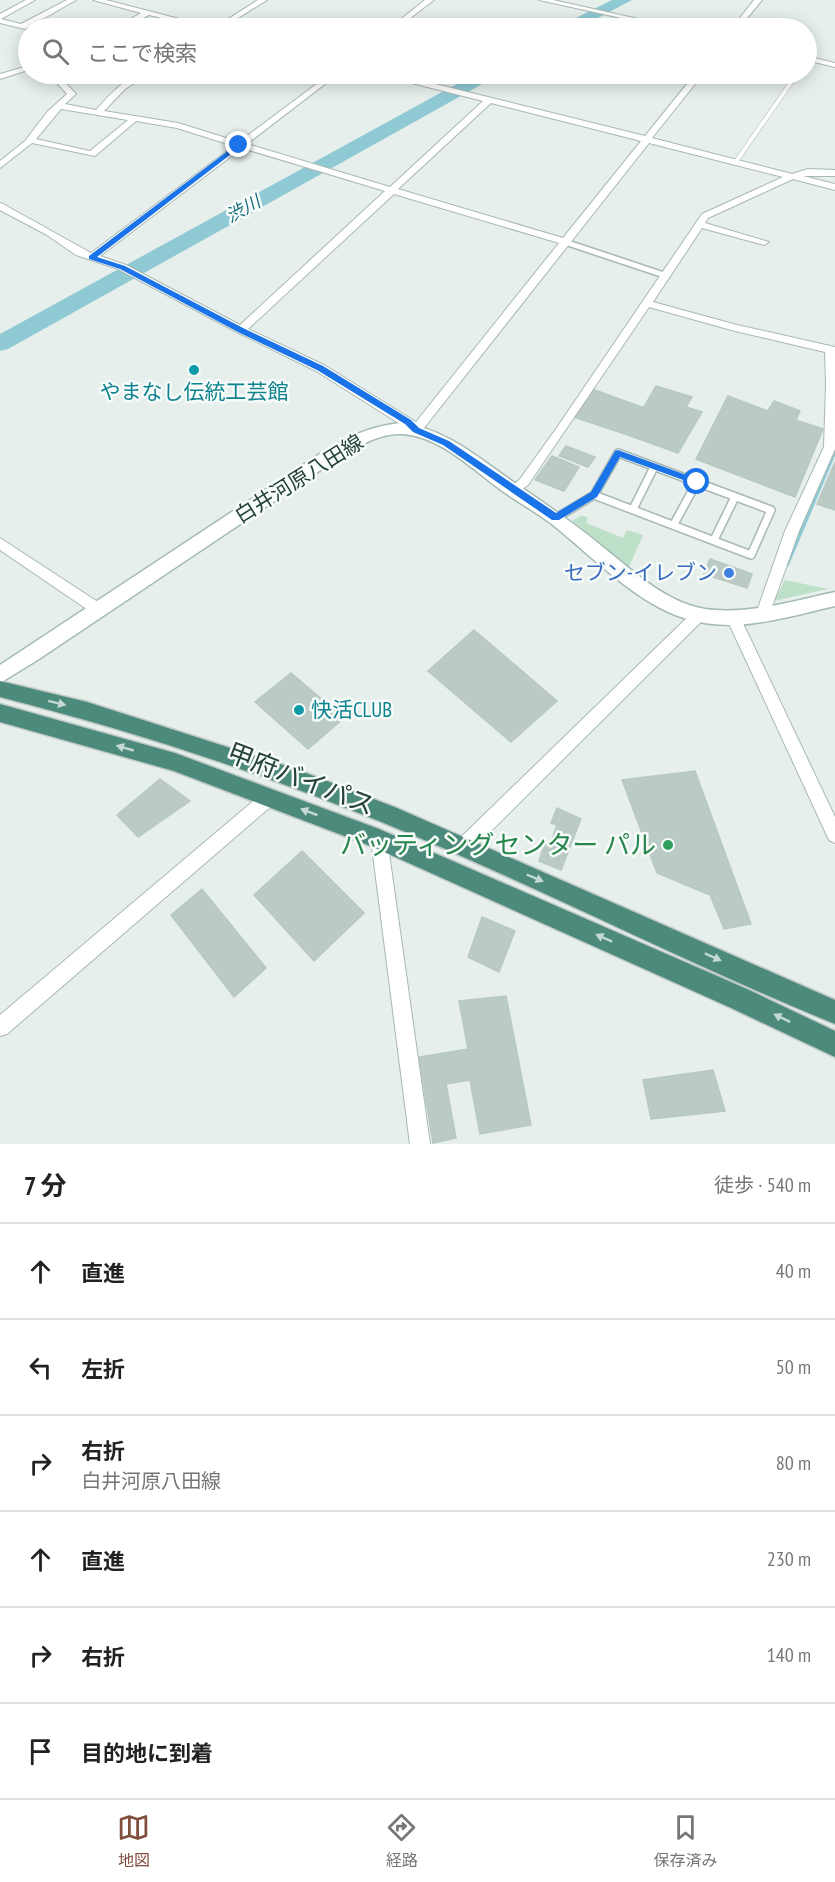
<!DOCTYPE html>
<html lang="ja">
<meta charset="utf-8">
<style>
body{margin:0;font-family:"PT Sans Narrow","Noto Sans JP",sans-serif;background:#f2f2f2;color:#222}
.stop{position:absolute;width:18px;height:18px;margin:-14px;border:4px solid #1a73e8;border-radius:50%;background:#fff}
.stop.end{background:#1a73e8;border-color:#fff;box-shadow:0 2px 6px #0008}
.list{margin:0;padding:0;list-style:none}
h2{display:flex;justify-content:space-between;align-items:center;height:78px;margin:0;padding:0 24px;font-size:26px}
h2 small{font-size:20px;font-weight:400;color:#767676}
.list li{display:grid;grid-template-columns:39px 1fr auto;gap:18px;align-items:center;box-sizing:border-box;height:96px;padding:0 24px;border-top:2px solid #e0e0e0}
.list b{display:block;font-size:22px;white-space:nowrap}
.list p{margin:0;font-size:20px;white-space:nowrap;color:#767676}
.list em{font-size:20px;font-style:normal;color:#767676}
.icon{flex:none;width:33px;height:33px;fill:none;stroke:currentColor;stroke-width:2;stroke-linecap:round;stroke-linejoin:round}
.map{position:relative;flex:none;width:835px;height:1144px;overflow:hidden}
.search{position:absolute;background:#fff;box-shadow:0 3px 15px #0003;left:18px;right:18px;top:18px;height:66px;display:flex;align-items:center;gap:15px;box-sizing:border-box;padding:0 21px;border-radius:33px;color:#767676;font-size:22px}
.sheet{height:654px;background:#fff}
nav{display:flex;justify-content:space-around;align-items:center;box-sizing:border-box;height:84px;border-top:2px solid #e0e0e0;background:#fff;font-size:16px;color:#767676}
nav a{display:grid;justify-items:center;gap:3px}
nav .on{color:#804e3d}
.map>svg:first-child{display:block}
.green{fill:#bfe0c8}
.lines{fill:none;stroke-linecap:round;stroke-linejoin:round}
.stream{stroke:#8ec9d4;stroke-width:4.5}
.river{fill:#8ec9d4;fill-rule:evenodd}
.building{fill:#bbcac4;stroke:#b8c9c2;stroke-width:1.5}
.service-far2-casing{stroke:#a8b8b2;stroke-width:5}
.service-far1-casing{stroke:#a8b8b2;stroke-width:8}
.service-casing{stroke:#a8b8b2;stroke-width:10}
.minor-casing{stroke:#a8b8b2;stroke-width:2}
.secondary-casing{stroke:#a4bbb3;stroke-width:3}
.trunk-casing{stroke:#c2cac8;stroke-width:3}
.service-far2{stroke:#fff;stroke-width:4}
.service-far1{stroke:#fff;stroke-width:5}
.service{stroke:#fff;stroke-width:7}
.minor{fill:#fff;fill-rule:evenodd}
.secondary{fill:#fff;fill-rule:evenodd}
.trunk{fill:#4c8a7c;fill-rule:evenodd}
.oneway{fill:#c4d9d4}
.route{fill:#1a73e8}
.culture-dot{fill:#0f9aa8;stroke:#f7fbf9;stroke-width:2}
.shop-dot{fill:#3f7fe0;stroke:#f7fbf9;stroke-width:2}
.leisure-dot{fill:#2e9e5b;stroke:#f7fbf9;stroke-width:2}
.labels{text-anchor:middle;stroke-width:5;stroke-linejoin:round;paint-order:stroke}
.far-water-label{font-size:18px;font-style:italic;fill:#1c6f80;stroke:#f7fbf9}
.culture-label{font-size:21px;fill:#0d838f;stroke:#f7fbf9}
.street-label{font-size:21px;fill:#24423a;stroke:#f7fbf9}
.shop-label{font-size:21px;fill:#366cbe;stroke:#f7fbf9;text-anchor:end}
.near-street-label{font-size:26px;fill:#24423a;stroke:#f7fbf9}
.near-leisure-label{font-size:26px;fill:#27864d;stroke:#f7fbf9;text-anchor:end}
</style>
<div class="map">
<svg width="835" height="1144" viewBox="0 0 835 1144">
<rect width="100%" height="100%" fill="#e6efeb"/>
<path class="green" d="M581,516L588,517L586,523L623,538L627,530L643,535L629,567L572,521Z
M785,580L828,589L774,601Z"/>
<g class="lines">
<path class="stream" d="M787,564L835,450"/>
<path class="river" d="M612,0H632L579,28H560L562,25Z
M475,74H495L493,78L8,349L0,351V334Z"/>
</g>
<path class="building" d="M656,386L692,397L686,407L702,412L678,453L628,435Z
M592,389L644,408L628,435L574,417Z
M728,396L768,411L774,401L800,411L796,420L823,429L795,497L696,459Z
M566,446L595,457L588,467L559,456Z
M552,456L579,467L564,491L535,480Z
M835,462V510L817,504Z
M710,559L752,574L747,588L704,574Z
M474,630L557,701L511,742L428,671Z
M291,673L344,718L308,749L255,702Z
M695,771L751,924L724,929L710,895L657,873L622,780Z
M160,779L190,801L138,837L117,815Z
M557,808L581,819L561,870L539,861L545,843L550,845L557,825L551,823Z
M302,851L364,913L314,961L254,895Z
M202,889L266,968L234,997L171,915Z
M482,917L515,931L499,972L468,957Z
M506,996L531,1125L480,1134L470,1080L446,1084L456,1138L433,1143L419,1057L468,1049L459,1001Z
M713,1070L725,1111L651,1119L643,1080Z"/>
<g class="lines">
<defs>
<path id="service-far2" d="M735,163L797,74"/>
<path id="service-far1" d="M565,242L667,276"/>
<path id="service" d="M618,453L771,510L751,555L594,495Z
M633,509L654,467
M556,518L594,495
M674,524L697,482
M714,540L735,497"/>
<path id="minor" d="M26,0H35L1,19L21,24L67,0H76L25,29L0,23V14Z
M93,0H106L214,28H203L149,15L123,28H115L141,13Z
M258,0H267L222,28H214Z
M425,0H434L397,28H390Z
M539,0H553L679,28H667Z
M754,0H762L739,28H732Z
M806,56L835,63V67L806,60Z
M28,66V70L0,79V74Z
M49,74H57L76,94L65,104L96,110C110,95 126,74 149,74L125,89L104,111L178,123L239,142L330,74H338L247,144L390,187L483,101L384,76L383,74H395L645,136L695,74H703L652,138L792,174L808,169L835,170V176H803L835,184V190L793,179L708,218L705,223L769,242L764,245L702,228L653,302L737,325L835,347V449L799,531L768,618H758L756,614L785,531L824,447L826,384L825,352L735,331L649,307L528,485L513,496L507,491L520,479L556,429L702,214L783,177L649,143L420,433L416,434L316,371L237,332L118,269L76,255L47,235L0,210V203L3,204L91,253L234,146L177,128L136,121L95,156L32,143L0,168V161L25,141L48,111L67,94ZM491,103L641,141L563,238L398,189ZM61,109L128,120L90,151L36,139ZM242,148L385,191L240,325L126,265L100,256ZM394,194L559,243L416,422L324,365L248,329Z
M0,538L104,606L106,610L104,614H94L0,550Z
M700,608L705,610L707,614L705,618L469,853L463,855L457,853L455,847L457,841L695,610Z
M733,611L738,613L740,617L835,817V843L829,840L726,617L728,613Z
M270,790L276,792L278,797L276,802L7,1034L0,1036V1015L264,792Z
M379,831L385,833L387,839L430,1144H410L371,839L373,833Z"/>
<path id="secondary" d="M401,423C446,429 476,456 512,481C544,503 574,523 604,548C633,571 667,603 705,609C748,615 793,601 835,592V606C787,617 736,634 687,619C638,605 593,557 553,525C535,511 515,501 497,487C469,466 439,437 403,434C381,433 362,444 343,455L39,659L0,683V665L315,457C342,440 368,426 401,423Z"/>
<path id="trunk" d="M0,681L87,702L293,768L397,808L835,1000V1024C681,961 533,884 379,821C256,771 129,730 0,697Z
M0,704L175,753L379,829L747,989L835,1031V1057L729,1007L373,847L174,771L0,722Z"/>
</defs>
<use href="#service-far2" class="service-far2-casing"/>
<use href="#service-far1" class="service-far1-casing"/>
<use href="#service" class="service-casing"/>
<use href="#minor" class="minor-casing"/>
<use href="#secondary" class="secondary-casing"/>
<use href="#trunk" class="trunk-casing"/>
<use href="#service-far2" class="service-far2"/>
<use href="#service-far1" class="service-far1"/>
<use href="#service" class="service"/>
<use href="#minor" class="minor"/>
<use href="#secondary" class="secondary"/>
<use href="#trunk" class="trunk"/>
</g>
<defs><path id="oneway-solid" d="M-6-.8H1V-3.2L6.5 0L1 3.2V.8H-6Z" transform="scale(1.5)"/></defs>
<g class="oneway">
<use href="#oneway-solid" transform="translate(57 703) rotate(14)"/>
<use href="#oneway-solid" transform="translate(125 748) rotate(-164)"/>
<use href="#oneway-solid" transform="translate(309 812) rotate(-159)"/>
<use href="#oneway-solid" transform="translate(535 878) rotate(23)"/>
<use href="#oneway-solid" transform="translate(604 938) rotate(-156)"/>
<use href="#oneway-solid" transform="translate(713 957) rotate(24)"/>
<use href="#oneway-solid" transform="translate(782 1018) rotate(-154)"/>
</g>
<path class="route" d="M237,144L243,145L97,257L125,266L243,328L323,366L411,420L419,428L449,441L556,513L591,492L615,451L618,450L700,480V484H694L620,457L597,497L559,520H552L443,445L413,432L405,424L317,370L238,332L120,269L89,259V256Z"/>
<g class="culture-dot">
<circle cx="194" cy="370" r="6"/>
<circle cx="299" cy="710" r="6"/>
</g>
<circle class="shop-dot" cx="729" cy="573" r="6"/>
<circle class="leisure-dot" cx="668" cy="845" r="6"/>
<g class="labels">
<g class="far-water-label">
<text transform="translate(243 209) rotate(-29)" y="6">渋川</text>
</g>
<g class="culture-label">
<text x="194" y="399">やまなし伝統工芸館</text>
<text x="311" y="717" text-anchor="start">快活CLUB</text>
</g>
<g class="street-label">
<text transform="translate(299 479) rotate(-32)" y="7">白井河原八田線</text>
</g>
<g class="shop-label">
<text x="717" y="580">セブン-イレブン</text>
</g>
<g class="near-street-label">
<text transform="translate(301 779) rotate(21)" y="9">甲府バイパス</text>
</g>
<g class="near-leisure-label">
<text x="656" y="854">バッティングセンター パル</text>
</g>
</g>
</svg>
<div class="stop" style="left:697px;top:482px"></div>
<div class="stop end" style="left:239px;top:145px"></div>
<div class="search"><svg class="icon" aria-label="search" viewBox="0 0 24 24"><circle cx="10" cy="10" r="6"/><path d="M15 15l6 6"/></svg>ここで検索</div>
</div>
<section class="sheet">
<h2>7 分<small>徒歩 · 540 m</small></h2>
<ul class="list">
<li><svg class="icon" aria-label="ahead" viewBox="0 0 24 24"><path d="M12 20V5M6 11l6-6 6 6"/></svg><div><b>直進</b></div><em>40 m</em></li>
<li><svg class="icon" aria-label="left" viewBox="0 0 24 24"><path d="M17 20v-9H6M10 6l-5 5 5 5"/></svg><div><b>左折</b></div><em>50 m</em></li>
<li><svg class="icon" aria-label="right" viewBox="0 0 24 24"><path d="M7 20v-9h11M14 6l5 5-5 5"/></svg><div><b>右折</b><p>白井河原八田線</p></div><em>80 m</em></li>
<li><svg class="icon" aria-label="ahead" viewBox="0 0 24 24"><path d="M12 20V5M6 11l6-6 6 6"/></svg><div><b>直進</b></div><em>230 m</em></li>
<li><svg class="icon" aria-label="right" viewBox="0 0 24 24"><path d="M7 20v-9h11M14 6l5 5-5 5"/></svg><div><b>右折</b></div><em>140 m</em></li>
<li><svg class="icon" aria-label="arrive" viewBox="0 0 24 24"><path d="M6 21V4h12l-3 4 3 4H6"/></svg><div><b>目的地に到着</b></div></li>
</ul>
</section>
<nav>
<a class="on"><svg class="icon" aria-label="map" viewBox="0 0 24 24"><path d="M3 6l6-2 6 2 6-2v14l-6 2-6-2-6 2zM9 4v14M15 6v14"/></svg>地図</a>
<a><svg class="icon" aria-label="directions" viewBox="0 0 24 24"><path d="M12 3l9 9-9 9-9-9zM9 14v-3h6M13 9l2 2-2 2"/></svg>経路</a>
<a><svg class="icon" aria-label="saved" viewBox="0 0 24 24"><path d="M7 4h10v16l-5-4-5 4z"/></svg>保存済み</a>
</nav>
